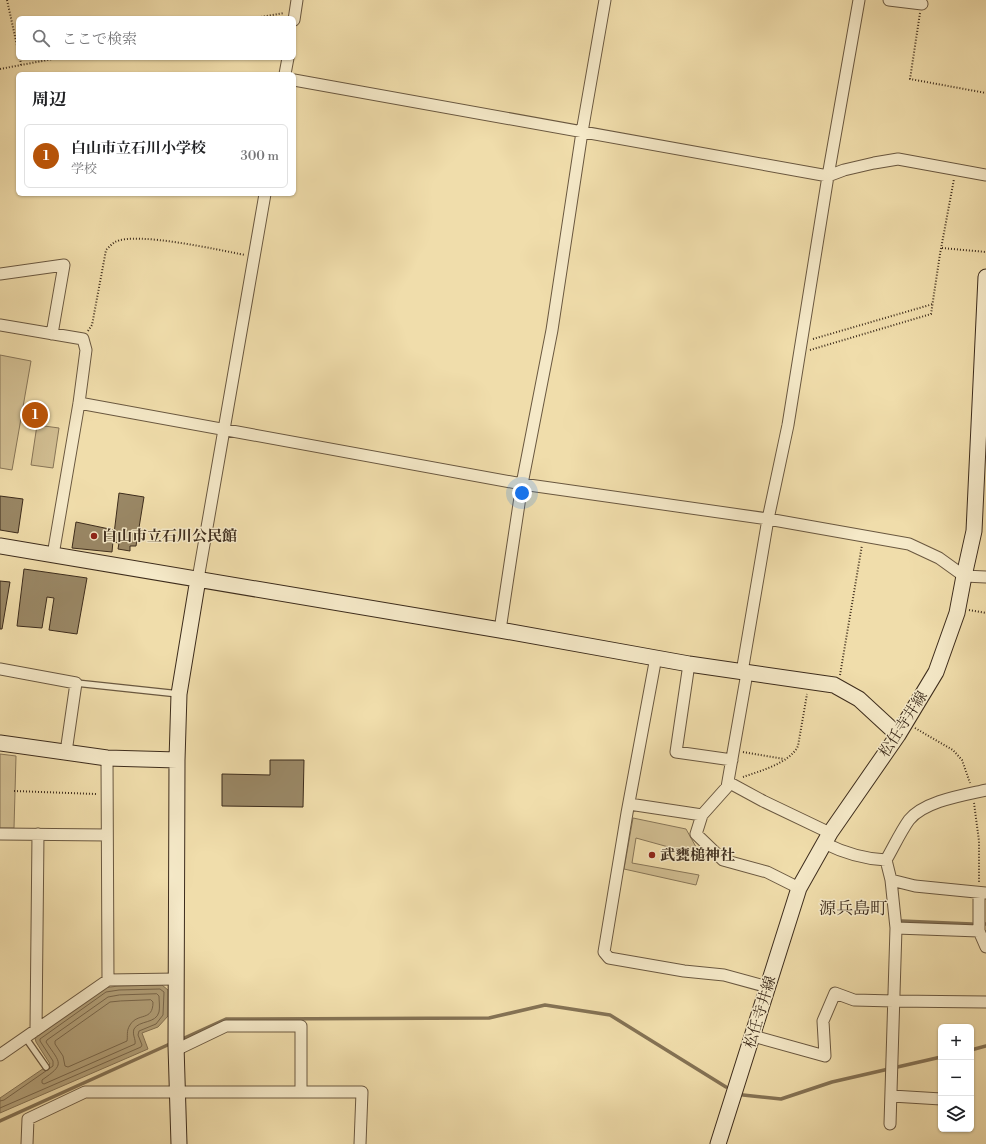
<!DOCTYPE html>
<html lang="ja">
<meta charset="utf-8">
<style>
body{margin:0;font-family:"Libre Bodoni","Noto Serif JP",serif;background:#f6f6f6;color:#202124}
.controls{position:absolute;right:12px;bottom:12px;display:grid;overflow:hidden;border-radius:6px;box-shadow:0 1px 3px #0004}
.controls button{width:36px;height:36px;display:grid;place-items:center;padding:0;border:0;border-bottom:1px solid #e0e0e0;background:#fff;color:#202124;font:20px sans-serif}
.you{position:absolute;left:522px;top:493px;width:14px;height:14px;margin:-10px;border:3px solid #fff;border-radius:50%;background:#1a73e8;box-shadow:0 0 0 6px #1a73e833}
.badge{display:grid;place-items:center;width:26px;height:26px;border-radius:50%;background:#b45309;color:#fff;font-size:13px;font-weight:700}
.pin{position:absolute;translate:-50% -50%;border:2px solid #fff;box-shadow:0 1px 4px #0006}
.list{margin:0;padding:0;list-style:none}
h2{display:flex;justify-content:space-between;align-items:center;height:52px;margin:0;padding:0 16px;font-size:17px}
h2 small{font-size:13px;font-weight:400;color:#757577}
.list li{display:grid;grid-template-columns:26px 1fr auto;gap:12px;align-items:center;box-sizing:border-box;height:64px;margin:0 8px 8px;padding:0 8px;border:1px solid #e0e0e0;border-radius:6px}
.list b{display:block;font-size:15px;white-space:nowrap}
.list p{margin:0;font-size:13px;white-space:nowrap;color:#757577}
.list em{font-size:13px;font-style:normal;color:#757577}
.icon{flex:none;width:22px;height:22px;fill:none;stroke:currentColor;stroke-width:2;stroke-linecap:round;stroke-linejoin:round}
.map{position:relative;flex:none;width:986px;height:1144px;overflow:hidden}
.search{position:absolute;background:#fff;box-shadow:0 1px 3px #0004;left:16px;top:16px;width:280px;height:44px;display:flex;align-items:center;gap:10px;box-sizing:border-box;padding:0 14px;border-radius:6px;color:#757577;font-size:15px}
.panel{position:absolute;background:#fff;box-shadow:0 1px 3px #0004;left:16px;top:72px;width:280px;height:124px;border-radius:6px}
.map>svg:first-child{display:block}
.green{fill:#d2bf93;stroke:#887658}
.water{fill:#b3a17a;stroke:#847254}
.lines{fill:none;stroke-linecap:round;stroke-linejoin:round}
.shore{stroke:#78664b;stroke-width:1}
.stream{stroke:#847254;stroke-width:3.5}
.building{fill:#9a8866;stroke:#3d2c1c}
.lane-casing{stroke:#6a5840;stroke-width:8}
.street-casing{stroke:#6a5840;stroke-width:13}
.secondary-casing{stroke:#3d2c1c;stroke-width:17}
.path{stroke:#3d2c1c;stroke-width:2;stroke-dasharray:1 2;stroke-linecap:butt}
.lane{stroke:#f5e9c8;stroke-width:5.5}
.street{stroke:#f5e9c8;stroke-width:11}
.secondary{stroke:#f5e9c8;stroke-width:15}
.poi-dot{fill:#8f2418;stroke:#f5e9c8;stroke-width:1.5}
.labels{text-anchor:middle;stroke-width:3;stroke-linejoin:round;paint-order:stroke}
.poi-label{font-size:15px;font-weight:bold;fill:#3d2c1c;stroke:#f5e9c8;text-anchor:start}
.street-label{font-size:15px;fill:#3d2c1c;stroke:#f5e9c8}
.quarter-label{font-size:17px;fill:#3d2c1c;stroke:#f5e9c8}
</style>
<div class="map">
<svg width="986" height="1144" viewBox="0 0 986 1144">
<rect width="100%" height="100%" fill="#f0ddab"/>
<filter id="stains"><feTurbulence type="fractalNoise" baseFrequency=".005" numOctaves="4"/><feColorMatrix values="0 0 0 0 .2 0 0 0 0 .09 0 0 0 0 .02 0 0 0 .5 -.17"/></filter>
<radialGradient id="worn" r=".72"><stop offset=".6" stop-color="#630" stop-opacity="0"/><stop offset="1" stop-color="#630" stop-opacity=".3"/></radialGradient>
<path class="green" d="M0,355L31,361L12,470L0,468Z
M37,425L59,428L53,468L31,465Z
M0,754L16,756L14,828H0Z
M633,818L686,829L701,856L636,838L632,863L699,875L696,885L624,869Z"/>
<path class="water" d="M162,985L168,990V1016L158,1027L142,1033L148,1049L0,1113V1098L50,1064L36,1042L35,1038L104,988L118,986Z"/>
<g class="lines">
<path class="shore" d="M157,994L159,996C159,1001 160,1007 159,1012C156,1024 139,1020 134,1029C132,1035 136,1039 135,1044L44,1084L42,1083V1080C65,1064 61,1064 46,1042L47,1040L108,997L119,995Z
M151,1000L153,1002C153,1022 138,1012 130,1025C126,1031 128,1036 127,1041L68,1067L65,1066L63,1056L55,1044V1041L110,1002L120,1001Z
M0,1101L4,1100L53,1066V1061L40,1041V1039L106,992L119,990L160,989L164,992L163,1015L156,1024L139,1031L138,1035L142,1045L141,1047L0,1108"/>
<path class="stream" d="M902,921L972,924
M985,924H986
M180,1040L226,1019L489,1018L545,1005L610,1015L726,1087
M971,1050L986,1046
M743,1095L781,1099L832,1082L941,1057
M0,1121L172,1043"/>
</g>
<path class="building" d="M119,493L144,497L136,546H130V551L118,549L119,543L113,542Z
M0,496L23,499L18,533L0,530Z
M76,522L114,530L112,552L72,548Z
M24,569L87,578L77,634L49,630L54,598L47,597L42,628L17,626Z
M0,581L10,582L2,629H0Z
M270,760H304L303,807L222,806V774L270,775Z"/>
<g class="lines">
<defs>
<path id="lane" d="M76,683L179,694
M25,1037L46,1067"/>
<path id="street" d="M889,0L922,4
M294,20L297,0
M285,74L288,58
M294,80L828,176L844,170L874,163L898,159L986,175
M0,274L64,265L52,334
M0,325L83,339L86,350L79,403L53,555
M79,403L522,484L768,519L909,544L939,558L964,576L986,577
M198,579L265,194
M500,630L522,484L552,330L582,132L605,0
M656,657L627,813L604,952L609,958L684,971L724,975L768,987
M689,664L676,752L732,760
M0,669L76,683L66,752
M742,672L768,519L788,425L828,176L859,0
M747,673L727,787L702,815L696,834L723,860L767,872L799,888
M107,758L108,980
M728,782L763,801L830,833
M629,804L702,815
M0,834L107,835
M824,843C844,853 864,859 886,860C893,848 901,831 909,820C924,801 964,795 986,790
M886,860L891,880L915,886L986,893
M979,893V931L986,947
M896,928L979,931
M36,1030L38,834
M753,1036L825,1056L823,1021L835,993L854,1000L894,1001L986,1002
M176,1050L226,1026H301V1092
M0,1055L108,980L176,979
M892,1096L941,1099
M890,1124L896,928L891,880
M27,1144L28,1119L85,1092H362L360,1144"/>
<path id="secondary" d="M0,546L500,630L689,664L834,685L859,699L898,735
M0,743L107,758L177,760
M179,1144L176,1046L177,760L179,694L198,579
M718,1144L799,888L830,833L898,735L936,672L957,613L964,576L974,531L986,277"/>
</defs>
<use href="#lane" class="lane-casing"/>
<use href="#street" class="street-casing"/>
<use href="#secondary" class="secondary-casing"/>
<path class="path" d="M7,0L18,50
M920,13L910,79L986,93
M255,18L284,13
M20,58L21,65
M0,69L58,58
M942,248L986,252
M88,331L92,325L106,250C109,247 112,244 115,242C135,231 219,250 245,255
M813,339L933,304
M810,350L931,314L940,254L954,179
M969,610L986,613
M840,675L862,545
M915,728L953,750L962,760L970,783
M743,752L784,759
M743,777C760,771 790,763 798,746L807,694
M14,791L96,794
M974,803L979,841V882
M674,860H708"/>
<use href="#lane" class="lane"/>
<use href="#street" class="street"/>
<use href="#secondary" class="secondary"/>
</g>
<g class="poi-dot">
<circle cx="94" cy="536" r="4"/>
<circle cx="652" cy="855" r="4"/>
</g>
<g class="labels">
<g class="poi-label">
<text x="102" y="541">白山市立石川公民館</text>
<text x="660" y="860">武甕槌神社</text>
</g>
<g class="street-label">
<text transform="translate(903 724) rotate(-57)" y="5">松任寺井線</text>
<text transform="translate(760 1012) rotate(-73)" y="5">松任寺井線</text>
</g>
<g class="quarter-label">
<text x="853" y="914">源兵島町</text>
</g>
</g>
<rect width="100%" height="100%" filter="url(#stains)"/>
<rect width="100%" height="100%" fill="url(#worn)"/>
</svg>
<div class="controls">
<button>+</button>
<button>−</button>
<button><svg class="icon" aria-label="layers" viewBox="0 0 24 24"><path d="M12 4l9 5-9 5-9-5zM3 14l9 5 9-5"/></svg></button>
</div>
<div class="you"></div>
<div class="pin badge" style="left:35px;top:415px">1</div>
<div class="search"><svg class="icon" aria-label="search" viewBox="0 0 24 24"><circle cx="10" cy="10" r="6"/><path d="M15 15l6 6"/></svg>ここで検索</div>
<section class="panel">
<h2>周辺<small></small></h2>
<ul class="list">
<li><span class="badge">1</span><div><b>白山市立石川小学校</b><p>学校</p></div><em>300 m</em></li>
</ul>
</section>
</div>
